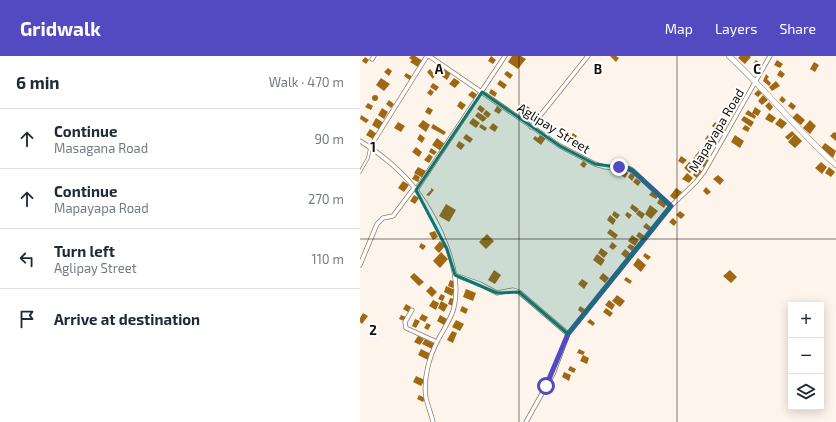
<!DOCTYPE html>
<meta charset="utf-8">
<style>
body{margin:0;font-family:"Exo 2",sans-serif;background:#f2f2f3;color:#1f2937}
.controls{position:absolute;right:12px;bottom:12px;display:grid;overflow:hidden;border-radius:0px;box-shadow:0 2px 10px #0003}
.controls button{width:36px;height:36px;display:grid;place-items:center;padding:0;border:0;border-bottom:1px solid #e0e1e3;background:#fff;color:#1f2937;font:20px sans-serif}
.stop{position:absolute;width:12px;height:12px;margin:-9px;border:3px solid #5349c0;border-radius:50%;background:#fff}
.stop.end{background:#5349c0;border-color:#fff;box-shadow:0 1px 4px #0008}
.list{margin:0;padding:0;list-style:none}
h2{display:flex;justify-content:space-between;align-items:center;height:52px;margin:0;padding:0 16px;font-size:17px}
h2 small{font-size:13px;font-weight:400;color:#747a83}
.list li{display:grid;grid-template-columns:26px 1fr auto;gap:12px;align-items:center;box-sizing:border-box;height:60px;padding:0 16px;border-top:1px solid #e0e1e3}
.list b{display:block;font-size:15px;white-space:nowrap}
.list p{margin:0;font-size:13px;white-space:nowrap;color:#747a83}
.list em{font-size:13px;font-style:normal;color:#747a83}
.icon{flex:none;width:22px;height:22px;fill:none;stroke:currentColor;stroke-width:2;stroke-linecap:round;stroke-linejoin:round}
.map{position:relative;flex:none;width:476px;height:366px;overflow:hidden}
header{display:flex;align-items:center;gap:24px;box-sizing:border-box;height:56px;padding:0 20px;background:#5349c0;color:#fff}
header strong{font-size:19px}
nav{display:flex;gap:22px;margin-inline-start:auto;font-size:14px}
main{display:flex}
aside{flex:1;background:#fff}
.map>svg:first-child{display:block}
.building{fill:#a06813}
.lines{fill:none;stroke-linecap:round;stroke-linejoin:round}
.service-casing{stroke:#8f7d68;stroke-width:3.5}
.minor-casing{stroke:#8f7d68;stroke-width:5}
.secondary-casing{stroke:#8f7d68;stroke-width:6}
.service{stroke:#fff;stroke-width:2}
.minor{stroke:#fff;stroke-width:3.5}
.secondary{stroke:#fff;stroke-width:5}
.route{stroke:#5349c0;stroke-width:5}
.marked{fill:#0f766e;fill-opacity:0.2;stroke:#0f766e;stroke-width:3;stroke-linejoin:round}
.grid{fill:none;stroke:#140e06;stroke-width:1;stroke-opacity:0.55}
.labels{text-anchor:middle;stroke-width:4;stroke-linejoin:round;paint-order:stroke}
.street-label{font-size:13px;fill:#140e06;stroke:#fff}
.grid-label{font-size:13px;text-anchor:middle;font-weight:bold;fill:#140e06;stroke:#fff;stroke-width:4;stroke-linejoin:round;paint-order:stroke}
</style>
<header>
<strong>Gridwalk</strong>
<nav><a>Map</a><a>Layers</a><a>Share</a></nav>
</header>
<main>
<aside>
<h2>6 min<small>Walk · 470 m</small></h2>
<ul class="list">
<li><svg class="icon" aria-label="ahead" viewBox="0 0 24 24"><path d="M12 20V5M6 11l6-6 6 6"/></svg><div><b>Continue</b><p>Masagana Road</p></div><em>90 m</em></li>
<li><svg class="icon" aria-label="ahead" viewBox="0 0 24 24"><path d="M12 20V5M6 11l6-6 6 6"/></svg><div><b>Continue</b><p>Mapayapa Road</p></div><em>270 m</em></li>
<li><svg class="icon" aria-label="left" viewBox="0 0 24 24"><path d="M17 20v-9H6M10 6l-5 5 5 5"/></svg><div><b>Turn left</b><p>Aglipay Street</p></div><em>110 m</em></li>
<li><svg class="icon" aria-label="arrive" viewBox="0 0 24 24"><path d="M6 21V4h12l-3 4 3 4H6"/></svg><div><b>Arrive at destination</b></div></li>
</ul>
</aside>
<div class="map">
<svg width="476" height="366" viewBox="0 0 476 366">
<rect width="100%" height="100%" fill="#fdf5ec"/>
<path class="building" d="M51,0H55L63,5L58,11L50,6L52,4L49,2Z
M131,0L136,4L133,8L128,5Z
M152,0H161L166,3L158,13L148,6Z
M250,0H256L259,2L256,6Z
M380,0H390L391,1L385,8L378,2Z
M5,1L9,4L6,8L2,5Z
M396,4L403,10L400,13L393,8Z
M417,4L423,8L420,12L414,9Z
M454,6L459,9L455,16L450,13Z
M28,12L32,15L29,20L24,16Z
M84,12L91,17L87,24L80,19Z
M70,13L75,19L73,23L67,16Z
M420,14L425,18L422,22L417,19Z
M147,15L153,19L150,23L144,18Z
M46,17L53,21L51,25L44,20Z
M406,18L409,21L407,23L411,27L409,30L403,25Z
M21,22L30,28L24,35L16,29Z
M94,22L100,26L95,32L89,28Z
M140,24L147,29L144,33L137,28Z
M416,25L420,30L412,35L409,31Z
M73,27L79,31L76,35L70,31Z
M70,33L74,36L71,40L67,37Z
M131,33L137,37L135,41L129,37Z
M398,34L402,37L398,41L394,38Z
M112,35L118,39L115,44L108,39Z
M12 42a3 3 0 1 1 6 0a3 3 0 1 1-6 0Z
M403,39L408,44L402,49L398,45Z
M422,40L426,44L423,47L419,44Z
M29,44L34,48L31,52L26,48Z
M100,45L106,49L102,54L97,50Z
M409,46L413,51L410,55L405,50Z
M431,46L436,50L433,54L428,50Z
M8,47L13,50L11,54L5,51Z
M164,48L170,52L166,57L160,53Z
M120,49L125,53L122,57L117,53Z
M137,50L142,54L139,58L134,55Z
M68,51L73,54L70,59L65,56Z
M395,51L401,55L398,60L392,57Z
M22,52L28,56L24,63L18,59Z
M126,54L131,58L128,62L123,58Z
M388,54L396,60L395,63L385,58Z
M118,56L127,62L123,66L115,60Z
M409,57L416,62L412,67L405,63Z
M437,57L445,64L441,69L432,62Z
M1,59L9,64L6,67L0,63Z
M384,60L394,66L391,71L381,64Z
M16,62L24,67L20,74L12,69Z
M113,62L120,67L116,72L109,67Z
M420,62L427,67L422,73L415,68Z
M63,64L70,69L66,76L58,70Z
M450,64L456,70L450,78L443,72Z
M38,66L45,70L41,76L34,72Z
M355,66L367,75L363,80L352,70Z
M133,67L138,71L135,76L129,72Z
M73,68L86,76L84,79L71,72Z
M121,68L127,72L125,75L119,71Z
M385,69L390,72L388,76L382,73Z
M10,73L17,78L13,83L6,79Z
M204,75L209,78L204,85L199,81Z
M432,75L435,78L428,84L425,81Z
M474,76L476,77V85L470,80Z
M213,77L217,80L214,85L210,82Z
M60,78L65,82L62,87L57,83Z
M106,78L113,83L110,87L103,82Z
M435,78L442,85L435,92L428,86Z
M180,79L186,82L181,89L173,83L175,80L178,82Z
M348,79L352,83L350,87L345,83Z
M375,79L384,85L380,92L371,86Z
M77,82L86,89L81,95L72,89Z
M99,85L105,89L101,94L96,90Z
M465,87L476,95L473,102L461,92Z
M56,91L62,96L59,101L52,96Z
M71,92L77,96L74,99L69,96Z
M339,95L351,104L345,112L332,105L334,101L339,104L335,100Z
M69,98L73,101L69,107L64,104Z
M321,100L327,104L323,108L318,105Z
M223,105L227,108L224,112L220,109Z
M329,106L335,110L330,117L324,112Z
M461,106L467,111L462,118L455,112Z
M58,111L66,115L63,122L54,117Z
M469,111L475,116L471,121L465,117Z
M337,112L343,116L338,123L333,119Z
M264,115L268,117L265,122L261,119Z
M271,117L275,120L272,125L268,121Z
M327,117L333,122L329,127L322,123Z
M55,118L60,121L58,126L52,123Z
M358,119L364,124L360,129L353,123Z
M276,122L281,126L278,130L273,126Z
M43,125L49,129L44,136L38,132Z
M346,131L351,136L347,139L343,135Z
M71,132L74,134L69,140L66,139L71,134Z
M316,132L322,136L316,145L310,140Z
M293,134L299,139L296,143L289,139Z
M54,139L59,142L55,148L50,145Z
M300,142L307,147L304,152L297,147Z
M86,148L96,154L89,166L79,160Z
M272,148L279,153L276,157L270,152Z
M290,149L298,155L291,163L285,158Z
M279,154L285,158L282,163L276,158Z
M254,155L260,159L257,163L252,159Z
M320,155L325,159L321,163L316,159Z
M267,156L272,159L269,163L265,159Z
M250,159L256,164L253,169L247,164Z
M313,162L317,166L314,170L309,166Z
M286,167L292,172L289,175L283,171Z
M250,173L258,179L255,183L247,177Z
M75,175L78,181L73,184L69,177Z
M279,176L285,180L282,184L276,180Z
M127,178L134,185L126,193L119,186Z
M272,179L279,184L275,190L268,185Z
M80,185L85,190L79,197L74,192Z
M252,186L257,190L253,194L249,191Z
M61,187L66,190L63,194L59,191Z
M270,188L275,191L272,195L267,191Z
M241,192L248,197L244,202L238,197Z
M265,193L271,198L267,203L261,198Z
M81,196L88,203L80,212L73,205Z
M285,197L291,201L288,204L283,200Z
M237,198L245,204L241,210L233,204Z
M278,202L286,209L281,216L273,209Z
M134,214L141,219L135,228L128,224Z
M370,214L377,221L371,227L363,220Z
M54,217L64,226L59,230L50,221Z
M243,217L249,222L245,227L239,222Z
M266,221L272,225L270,228L264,224Z
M222,223L228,227L224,233L218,228Z
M90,224L96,226L93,232L88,230Z
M71,230L77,236L72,241L66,235Z
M86,230L95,234L92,240L84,236Z
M106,233L116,237L113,245L103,241Z
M81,238L85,240L83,245L78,243Z
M257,239L265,245L260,251L252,245Z
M90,242L95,243L93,250L88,248Z
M73,244L79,247L76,254L69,250Z
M249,244L255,249L252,254L245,249Z
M81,245L88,249L84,256L78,252Z
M46,248L51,251L48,256L43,253Z
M102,250L108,253L106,258L100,255Z
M220,250L226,254L223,258L218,254Z
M246,252L253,257L250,261L243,256Z
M3,257L8,260L2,268L0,266V262Z
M62,258L68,261L65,266L59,263Z
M41,259L46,261L44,265L39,263Z
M80,259L87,263L84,269L77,265Z
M55,263L60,265L56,272L52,270Z
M230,263L235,267L233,270L227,266Z
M96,264L104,268L100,275L92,271Z
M67,267L71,269L68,274L64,272Z
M92,275L97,277L93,287L87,284Z
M58,280L64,283L60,289L54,286Z
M65,283L75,288L72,293L62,288Z
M61,293L71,298L68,304L58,299Z
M219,293L225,296L223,299L217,297Z
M223,299L229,302L227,308L220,305Z
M210,310L216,313L214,317L208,314Z
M204,316L211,319L209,325L202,321Z
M56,320L65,324L61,330L53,326Z
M59,339L65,342L63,346L57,343Z"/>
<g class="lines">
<defs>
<path id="service" d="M0,116L8,102L10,92"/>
<path id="minor" d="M69,0L200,90L235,108L245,111L271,113L311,150
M12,3L14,0
M171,71L228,0
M0,85C20,97 43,116 57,135C78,164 103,215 94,251C92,262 83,274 78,284C69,301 63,323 66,342C68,350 71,358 73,366
M10,91L67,0
M56,134L145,0
M0,209L17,168L23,162L33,160L54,132
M95,219L120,228L137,237L153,234L159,236L208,278
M52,254L45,266L46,272L77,286
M166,366L193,318L208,278L311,150L336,126L344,116L410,0"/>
<path id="secondary" d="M369,0C407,35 438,75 476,109"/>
</defs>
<use href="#service" class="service-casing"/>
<use href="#minor" class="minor-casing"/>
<use href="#secondary" class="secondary-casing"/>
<use href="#service" class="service"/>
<use href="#minor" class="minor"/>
<use href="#secondary" class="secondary"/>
</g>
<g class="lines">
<path class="route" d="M186,330L208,278L311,150L273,115L267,112L259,111"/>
</g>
<path class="marked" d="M122,36L200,90L235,108L271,113L311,150L208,278L159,236L137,237L95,219L87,193L56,134Z"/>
<path class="grid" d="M159,0V366M317,0V366M0,183H476"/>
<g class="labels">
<g class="street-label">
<text transform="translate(194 72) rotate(32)" y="5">Aglipay Street</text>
<text transform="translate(356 74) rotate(-59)" y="5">Mapayapa Road</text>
</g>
</g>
<g class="grid-label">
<text x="79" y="18">A</text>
<text x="238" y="18">B</text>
<text x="397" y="18">C</text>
<text x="13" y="96">1</text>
<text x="13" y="279">2</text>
</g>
</svg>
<div class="controls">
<button>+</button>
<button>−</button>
<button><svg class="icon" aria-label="layers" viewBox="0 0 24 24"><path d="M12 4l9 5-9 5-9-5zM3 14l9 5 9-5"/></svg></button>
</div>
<div class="stop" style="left:186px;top:330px"></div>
<div class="stop end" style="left:259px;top:111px"></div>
</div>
</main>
